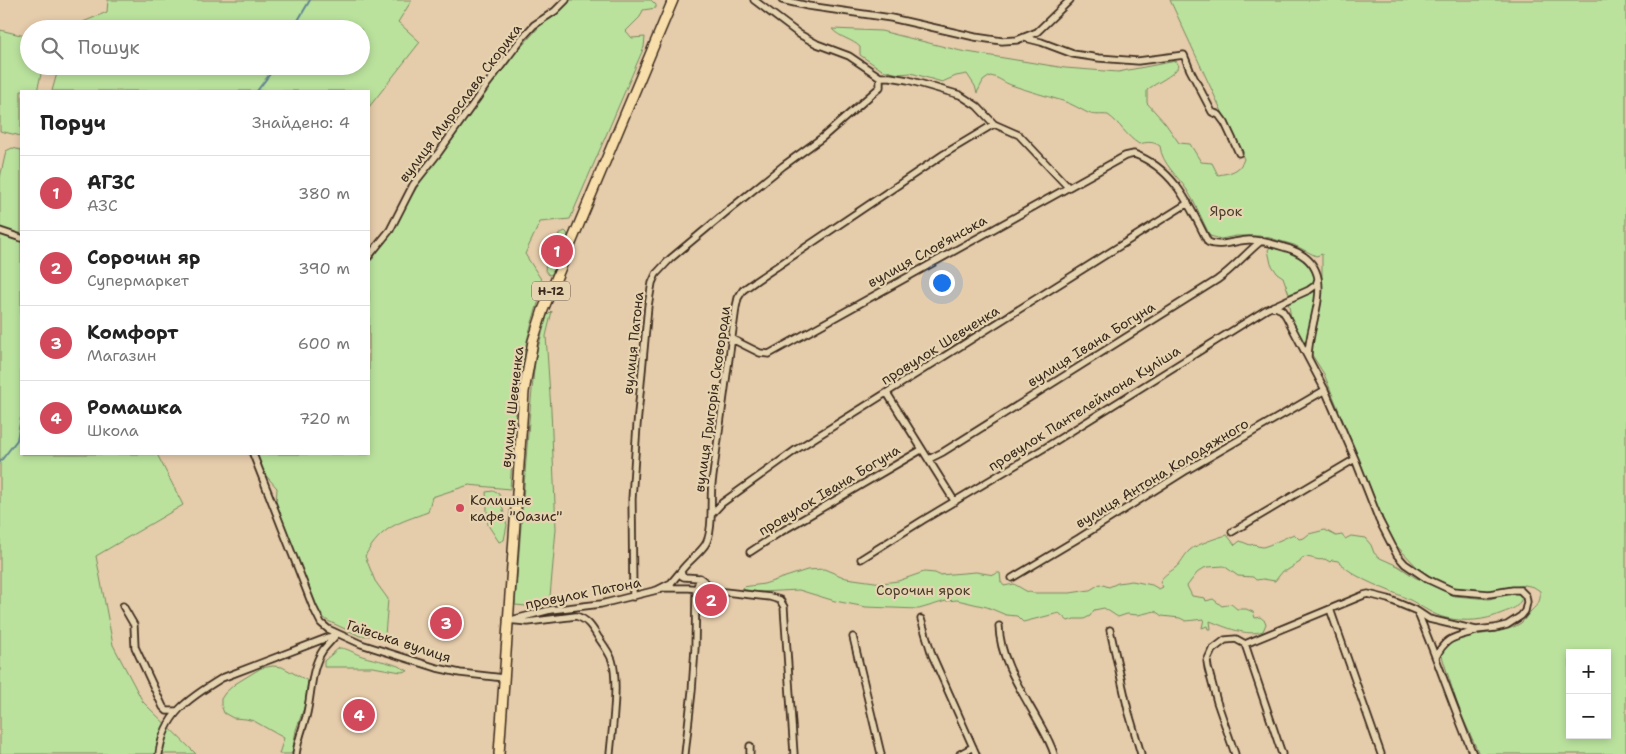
<!DOCTYPE html>
<html lang="uk">
<meta charset="utf-8">
<style>
body{margin:0;font-family:"Shantell Sans",sans-serif;background:#f2f2f2;color:#222}
.controls{position:absolute;right:15px;bottom:15px;display:grid;overflow:hidden;border-radius:0px;box-shadow:0 2px 8px #0003}
.controls button{width:45px;height:45px;display:grid;place-items:center;padding:0;border:0;border-bottom:1px solid #e0e0e0;background:#fff;color:#222;font:25px sans-serif}
.you{position:absolute;left:941px;top:282px;width:18px;height:18px;margin:-12px;border:4px solid #fff;border-radius:50%;background:#1a73e8;box-shadow:0 0 0 8px #1a73e833}
.badge{display:grid;place-items:center;width:32px;height:32px;border-radius:50%;background:#d1495b;color:#fff;font-size:16px;font-weight:700}
.pin{position:absolute;translate:-50% -50%;border:2px solid #fff;box-shadow:0 1px 5px #0006}
.list{margin:0;padding:0;list-style:none}
h2{display:flex;justify-content:space-between;align-items:center;height:65px;margin:0;padding:0 20px;font-size:21px}
h2 small{font-size:16px;font-weight:400;color:#767676}
.list li{display:grid;grid-template-columns:32px 1fr auto;gap:15px;align-items:center;box-sizing:border-box;height:75px;padding:0 20px;border-top:1px solid #e0e0e0}
.list b{display:block;font-size:19px;white-space:nowrap}
.list p{margin:0;font-size:16px;white-space:nowrap;color:#767676}
.list em{font-size:16px;font-style:normal;color:#767676}
.icon{flex:none;width:28px;height:28px;fill:none;stroke:currentColor;stroke-width:2;stroke-linecap:round;stroke-linejoin:round}
.map{position:relative;flex:none;width:1626px;height:754px;overflow:hidden}
.search{position:absolute;background:#fff;box-shadow:0 2px 8px #0003;left:20px;top:20px;width:350px;height:55px;display:flex;align-items:center;gap:12px;box-sizing:border-box;padding:0 18px;border-radius:28px;color:#767676;font-size:19px}
.panel{position:absolute;background:#fff;box-shadow:0 2px 8px #0003;left:20px;top:90px;width:350px;height:365px;border-radius:0px}
.map>svg:first-child{display:block}
.green{fill:#bae29d;stroke:#7a865e;fill-rule:evenodd}
.lines{fill:none;stroke-linecap:round;stroke-linejoin:round}
.stream{stroke:#628691;stroke-width:2}
.street-casing{stroke:#3b2a1e;stroke-width:9}
.primary-casing{stroke:#3b2a1e;stroke-width:12}
.street{stroke:#e6d4b1;stroke-width:5.5}
.primary{stroke:#f8deab;stroke-width:9}
.poi-dot{fill:#d1495b;stroke:#e6d4b1;stroke-width:2}
.labels{text-anchor:middle;stroke-width:4.5;stroke-linejoin:round;paint-order:stroke}
.shield{fill:#e6d4b1;stroke:#6e5d4a;stroke-width:1}
.shield-label{font-size:12px;font-weight:bold;fill:#3b2a1e}
.street-label{font-size:14px;fill:#3b2a1e;stroke:#e6d4b1}
.park-label{font-size:14px;fill:#483c2b;stroke:#e6d4b1}
.poi-label{font-size:14px;fill:#3b2a1e;stroke:#e6d4b1;text-anchor:start}
</style>
<div class="map">
<svg width="1626" height="754" viewBox="0 0 1626 754">
<rect width="100%" height="100%" fill="#e5ccab"/>
<filter id="ink" filterUnits="userSpaceOnUse"><feTurbulence type="fractalNoise" baseFrequency=".02" numOctaves="2"/><feDisplacementMap in="SourceGraphic" scale="10" xChannelSelector="R" yChannelSelector="G"/><feConvolveMatrix kernelMatrix="1 2 1 2 8 2 1 2 1" color-interpolation-filters="sRGB"/></filter>
<g filter="url(#ink)">
<path class="green" d="M108,0H412L398,22L420,42L369,107V91H52L59,66H361V29H78L83,22L107,12Z
M570,0H651L656,5V8L643,10L640,17L626,31L632,38L645,37L644,47L570,219L540,222L525,254L544,284C537,308 528,331 524,355C516,399 513,444 510,489L469,485L432,497L428,512C398,523 382,526 365,556L375,581L388,599L385,635L360,636L328,621L319,614L276,506L277,488L261,470L256,454H369V261L372,260L422,179L511,58L540,26Z
M1170,0H1626V754H1479L1458,707L1441,653C1458,628 1497,639 1521,623C1525,620 1527,615 1531,611C1538,604 1541,602 1540,591L1534,587L1525,585L1490,592L1453,587L1422,572L1392,541L1324,374L1292,323L1288,301L1308,292L1322,282V254L1316,256L1294,245L1270,238L1261,236H1236L1221,239L1210,236C1202,220 1196,204 1187,190C1177,175 1162,164 1160,146C1153,141 1147,142 1139,144C1126,136 1120,123 1108,115C1101,114 1095,116 1088,113C1080,109 1072,104 1063,101C1046,96 1029,91 1011,85C1003,82 998,77 990,76L983,81L977,93L975,86L967,74L956,76L942,82L911,73L899,74L882,70L860,55V47C852,39 840,38 832,29L881,31L961,51L1065,68L1118,72L1176,61L1179,66C1172,77 1157,82 1147,90V103L1165,123L1179,143L1190,144L1201,162L1212,163L1218,175C1229,173 1240,172 1244,159ZM1570,653H1607V735H1570Z
M0,30L29,37V66H43L37,91H21V136L0,131Z
M12,148L21,150V454H157L183,505L96,556L113,645L143,702L196,754H0V178L6,151Z
M565,231L567,233L568,237L554,273L549,275L545,270L546,264L559,234Z
M1271,246C1290,251 1316,259 1315,283L1312,286L1289,294L1283,277L1277,273L1271,264L1268,250Z
M552,311L546,336L551,410L556,529L549,608L515,605L529,421L534,370L536,355L547,316Z
M493,491L499,494L507,525L504,540L499,542L488,525L486,492Z
M1325,530L1336,536L1342,535L1345,539L1351,536L1365,538L1371,545L1374,553L1380,558L1398,566L1416,578L1423,580L1455,596L1489,599L1514,593L1518,594L1522,597C1519,608 1512,609 1502,613C1484,621 1465,622 1446,618C1433,615 1423,607 1412,601C1387,588 1358,582 1338,561L1332,560L1330,562L1325,559C1317,562 1310,555 1302,558L1300,562L1286,571H1283L1275,581L1263,579L1256,580L1253,577L1238,576L1224,566L1208,567L1204,568L1197,573L1187,586L1192,596L1205,598L1206,601L1213,599L1222,606L1231,604L1237,609H1246L1253,612L1255,618L1260,617L1265,621L1266,624L1263,631C1247,637 1225,627 1210,621L1211,629H1208L1207,626L1202,628L1204,619L1186,621L1180,618L1162,616L1155,611L1138,615L1127,614L1118,617L1104,608L1094,610L1090,616L1084,619H1074L1068,621L1059,613L1023,622L1017,616L1006,615L987,607L957,600L946,601L919,609L866,607L835,601L799,590L759,592L741,589L743,587L764,584L807,570L824,569L846,578L882,583L898,581L924,572L935,573L939,575L976,572L994,575L997,573H1000L1001,582L1004,586L1014,584L1026,591L1033,593H1070L1090,590L1100,584L1109,587L1118,583L1132,581L1152,585L1159,589L1163,587L1160,582C1163,575 1169,573 1175,568C1181,564 1184,555 1190,550C1195,545 1219,537 1227,535L1235,545L1240,541L1250,545L1255,544L1257,546L1263,547L1269,545L1294,534L1299,539L1304,538L1309,534Z
M339,648C348,648 353,653 362,656C377,661 394,662 408,671L401,672L373,667H324V661Z
M273,666L282,667L308,681L305,705L296,730L292,754H279L284,738L254,721L246,719L233,718L224,713L221,705V699L225,693L235,684L261,668Z"/>
<g class="lines">
<path class="stream" d="M293,29L310,0
M257,91L276,66
M0,462L17,440L21,418"/>
<defs>
<path id="street" d="M754,0L799,34L817,44L849,56L880,77H890L908,80L960,95L977,106L994,124L1019,135L1068,187
M782,0L808,6L891,18L975,37L1002,41L1017,40L1037,32L1070,0
M1025,38L1041,42L1073,54L1099,58L1138,61L1184,55L1190,70L1212,112L1219,115L1225,123L1239,153
M0,231L21,238
M369,256L390,230L413,185L439,152L488,83L523,37L534,25L555,11L566,0
M1273,306L1282,310L1286,316L1325,390L1355,459
M732,339L760,353L769,354L1125,156L1134,154C1175,169 1190,207 1208,242C1219,248 1237,240 1249,240C1263,240 1277,245 1290,249C1342,268 1308,319 1308,357
M887,393L955,502
M253,454L313,607L321,623L328,629L361,644L437,668L460,673L504,678
M929,459L943,452L1217,280C1233,269 1245,254 1261,241
M711,515L722,503L797,449L1188,203
M1232,532L1355,459L1379,520L1397,555L1405,564L1427,579L1453,591L1489,594L1513,590H1520L1526,596L1527,602L1525,611L1521,616L1507,625L1495,628L1476,630L1429,619L1417,611L1388,599L1368,594L1364,595L1245,644
M750,552L779,533L921,450
M861,559L923,520L1046,447L1267,309L1309,290L1316,285L1318,279
M700,578L710,586L717,589
M1012,578L1079,538L1187,470L1325,390
M663,588H689L770,597L780,600L784,607L794,754
M633,597L632,499L637,425L648,306L652,283L656,274L670,259L730,209L783,166L823,137L880,87V77
M123,606L134,625L135,647L163,707L167,711H176
M1330,609L1381,754
M1417,611C1437,658 1453,707 1473,754
M515,619L550,610L601,604L657,590L671,583L681,571
M921,619L932,655L976,754
M507,620L528,622L576,616C587,619 592,627 598,637C603,644 609,652 612,660C619,682 612,730 610,754
M999,626C1000,660 1021,690 1037,719C1043,730 1050,741 1054,754
M1110,630L1128,710L1141,754
M853,637L881,754
M1245,644L1282,754
M1436,657C1446,636 1456,637 1476,631
M159,754C164,714 189,698 222,678L337,634
M296,754C298,740 302,730 306,717C312,695 310,669 323,650C327,645 332,640 336,635
M685,754L692,691L695,648L696,590L700,578L684,577L682,576L681,571C688,561 698,555 705,545C714,532 710,499 712,483L736,307L738,298L743,290L757,280L944,154L994,124
M750,754V746
M960,754L973,747
M1235,754L1217,702L1208,668L1207,661L1212,650L1225,640L1236,639L1245,644"/>
<path id="primary" d="M499,754L524,392L533,341L543,310L673,0"/>
</defs>
<use href="#street" class="street-casing"/>
<use href="#primary" class="primary-casing"/>
<use href="#street" class="street"/>
<use href="#primary" class="primary"/>
</g>
</g>
<circle class="poi-dot" cx="460" cy="508" r="5"/>
<g class="labels">
<rect class="shield" x="532" y="281.5" width="38" height="19" rx="4"/>
<g class="shield-label">
<text x="551" y="295">Н-12</text>
</g>
<g class="street-label">
<text transform="translate(460 103) rotate(-53)" y="5">вулиця Мирослава Скорика</text>
<text transform="translate(927 251) rotate(-29)" y="5">вулиця Слов'янська</text>
<text transform="translate(633 343) rotate(-84)" y="5">вулиця Патона</text>
<text transform="translate(1091 344) rotate(-32)" y="5">вулиця Івана Богуна</text>
<text transform="translate(940 345) rotate(-32)" y="5">провулок Шевченка</text>
<text transform="translate(712 399) rotate(-82)" y="5">вулиця Григорія Сковороди</text>
<text transform="translate(512 407) rotate(-84)" y="5">вулиця Шевченка</text>
<text transform="translate(1084 408) rotate(-32)" y="5">провулок Пантелеймона Куліша</text>
<text transform="translate(1162 473) rotate(-31)" y="5">вулиця Антона Колодяжного</text>
<text transform="translate(829 490) rotate(-31)" y="5">провулок Івана Богуна</text>
<text transform="translate(583 593) rotate(-11)" y="5">провулок Патона</text>
<text transform="translate(399 641) rotate(18)" y="5">Гаївська вулиця</text>
</g>
<g class="park-label">
<text x="1226" y="216">Ярок</text>
<text x="923" y="595">Сорочин ярок</text>
</g>
<g class="poi-label">
<text x="470" y="505">Колишнє<tspan x="470" dy="16">кафе "Оазис"</tspan></text>
</g>
</g>
</svg>
<div class="controls">
<button>+</button>
<button>−</button>
</div>
<div class="you"></div>
<div class="pin badge" style="left:557px;top:251px">1</div>
<div class="pin badge" style="left:711px;top:600px">2</div>
<div class="pin badge" style="left:446px;top:623px">3</div>
<div class="pin badge" style="left:359px;top:715px">4</div>
<div class="search"><svg class="icon" aria-label="search" viewBox="0 0 24 24"><circle cx="10" cy="10" r="6"/><path d="M15 15l6 6"/></svg>Пошук</div>
<section class="panel">
<h2>Поруч<small>Знайдено: 4</small></h2>
<ul class="list">
<li><span class="badge">1</span><div><b>АГЗС</b><p>АЗС</p></div><em>380 m</em></li>
<li><span class="badge">2</span><div><b>Сорочин яр</b><p>Супермаркет</p></div><em>390 m</em></li>
<li><span class="badge">3</span><div><b>Комфорт</b><p>Магазин</p></div><em>600 m</em></li>
<li><span class="badge">4</span><div><b>Ромашка</b><p>Школа</p></div><em>720 m</em></li>
</ul>
</section>
</div>
